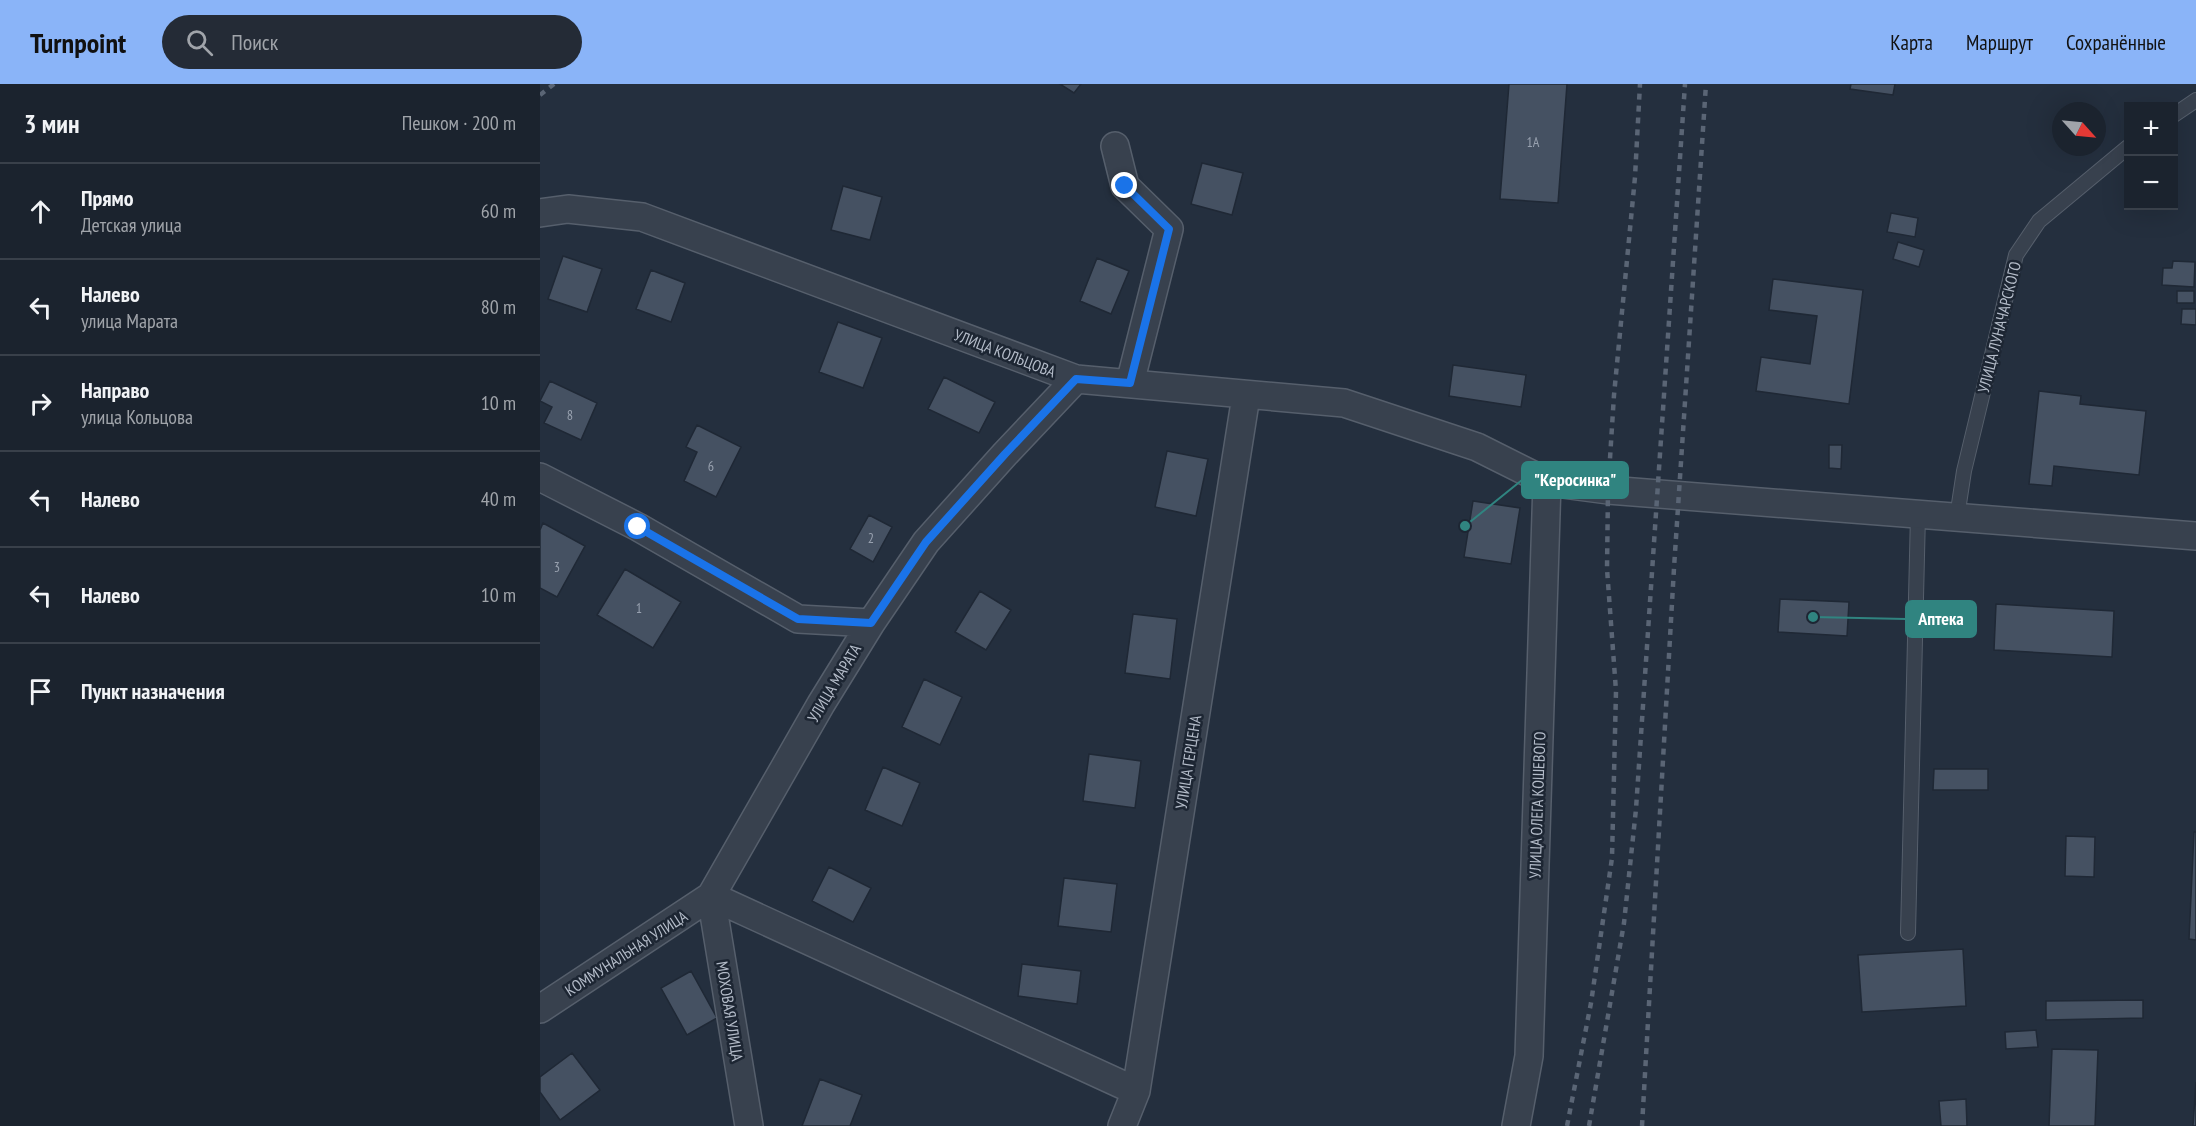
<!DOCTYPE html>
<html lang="ru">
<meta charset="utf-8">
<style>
body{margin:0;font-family:"PT Sans Narrow",sans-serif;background:#242b36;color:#f1f3f6}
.controls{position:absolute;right:18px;top:18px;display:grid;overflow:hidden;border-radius:0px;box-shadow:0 6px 24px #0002}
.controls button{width:54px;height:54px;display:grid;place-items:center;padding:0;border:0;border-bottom:2px solid #39404a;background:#1b232e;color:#f1f3f6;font:30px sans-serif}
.compass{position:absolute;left:1512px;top:18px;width:54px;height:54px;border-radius:50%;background:#1b232e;box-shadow:0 6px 24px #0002;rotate:117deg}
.stop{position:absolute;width:18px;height:18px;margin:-14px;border:4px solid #1a73e8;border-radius:50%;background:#fff}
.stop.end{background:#1a73e8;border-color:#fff;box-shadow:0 2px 6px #0008}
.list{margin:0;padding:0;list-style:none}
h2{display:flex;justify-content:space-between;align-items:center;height:78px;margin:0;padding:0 24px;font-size:26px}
h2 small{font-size:20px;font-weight:400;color:#a0a4aa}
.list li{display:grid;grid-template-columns:39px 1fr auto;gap:18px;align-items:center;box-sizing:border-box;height:96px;padding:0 24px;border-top:2px solid #39404a}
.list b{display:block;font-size:22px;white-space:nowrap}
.list p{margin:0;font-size:20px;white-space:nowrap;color:#a0a4aa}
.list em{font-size:20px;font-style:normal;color:#a0a4aa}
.icon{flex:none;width:33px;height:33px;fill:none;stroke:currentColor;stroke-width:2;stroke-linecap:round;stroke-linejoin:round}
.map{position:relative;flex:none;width:1656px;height:1042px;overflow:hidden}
header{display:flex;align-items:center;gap:36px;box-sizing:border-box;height:84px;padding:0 30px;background:#8ab4f8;color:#111}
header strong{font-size:28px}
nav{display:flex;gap:33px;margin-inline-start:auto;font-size:21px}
.search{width:420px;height:54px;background:#242b36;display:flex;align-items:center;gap:15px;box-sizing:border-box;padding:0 21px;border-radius:33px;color:#a0a4aa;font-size:22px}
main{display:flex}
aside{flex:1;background:#1b232e}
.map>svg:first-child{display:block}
.building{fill:#455162;stroke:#1f2835;stroke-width:1.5}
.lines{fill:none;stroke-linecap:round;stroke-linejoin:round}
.lane-casing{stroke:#565f6c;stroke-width:16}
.street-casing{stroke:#565f6c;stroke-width:30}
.lane{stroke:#38414e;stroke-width:14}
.street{stroke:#38414e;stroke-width:27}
.rail{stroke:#5a6575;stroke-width:4.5;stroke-dasharray:6 6;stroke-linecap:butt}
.route{stroke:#1a73e8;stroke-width:8}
.labels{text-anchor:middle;stroke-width:5;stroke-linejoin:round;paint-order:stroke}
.number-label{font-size:14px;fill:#98a1af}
.street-label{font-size:16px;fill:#b4bcc9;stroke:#1d2633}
.leader{fill:none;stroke:#308480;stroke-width:2}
.callout-dot{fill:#308480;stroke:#1d2633;stroke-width:2}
.callout{fill:#308480;stroke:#308480;stroke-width:2}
.callout-label{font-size:18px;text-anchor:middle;font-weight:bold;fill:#fff}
</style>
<header>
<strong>Turnpoint</strong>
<div class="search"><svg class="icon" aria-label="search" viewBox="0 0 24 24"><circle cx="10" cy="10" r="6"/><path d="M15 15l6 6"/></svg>Поиск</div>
<nav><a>Карта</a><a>Маршрут</a><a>Сохранённые</a></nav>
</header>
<main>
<aside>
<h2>3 мин<small>Пешком · 200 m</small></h2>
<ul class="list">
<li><svg class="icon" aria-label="ahead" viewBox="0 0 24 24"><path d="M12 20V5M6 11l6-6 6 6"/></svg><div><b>Прямо</b><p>Детская улица</p></div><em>60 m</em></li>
<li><svg class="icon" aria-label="left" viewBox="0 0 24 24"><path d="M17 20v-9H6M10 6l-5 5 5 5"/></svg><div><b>Налево</b><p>улица Марата</p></div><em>80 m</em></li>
<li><svg class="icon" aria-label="right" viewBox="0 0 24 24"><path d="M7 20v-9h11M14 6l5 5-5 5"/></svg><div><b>Направо</b><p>улица Кольцова</p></div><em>10 m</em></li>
<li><svg class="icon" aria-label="left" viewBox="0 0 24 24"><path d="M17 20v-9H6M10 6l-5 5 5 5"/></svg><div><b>Налево</b></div><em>40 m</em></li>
<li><svg class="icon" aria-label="left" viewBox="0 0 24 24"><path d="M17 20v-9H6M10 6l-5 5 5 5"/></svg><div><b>Налево</b></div><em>10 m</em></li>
<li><svg class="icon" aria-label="arrive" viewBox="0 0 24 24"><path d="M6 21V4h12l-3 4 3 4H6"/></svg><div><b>Пункт назначения</b></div></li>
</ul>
</aside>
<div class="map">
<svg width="1656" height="1042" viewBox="0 0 1656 1042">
<rect width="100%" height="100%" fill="#242f3e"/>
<path class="building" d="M520,0H541L534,9Z
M969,0H1027L1018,119L960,115Z
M1311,0H1355L1353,11L1310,5Z
M662,79L703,89L692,131L651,120Z
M303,102L342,113L330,156L291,146Z
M1351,129L1378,134L1375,153L1347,148Z
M1358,158L1384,166L1379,183L1353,175Z
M23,172L62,185L47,228L8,215Z
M557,174L589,187L571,230L540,217Z
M1633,177L1655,178L1654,203L1622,201L1623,184H1632Z
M111,186L145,199L131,238L96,225Z
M1233,195L1323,206L1309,320L1216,307L1221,273L1270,280L1277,232L1229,226Z
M1637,207H1654V219H1637Z
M1642,225H1656V241L1641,240Z
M298,238L342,254L323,304L279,288Z
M913,281L986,291L981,323L909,312Z
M404,293L455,318L439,349L388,325Z
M10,297L57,319L41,356L4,339L12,323L0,317Z
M1499,307L1541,312L1540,320L1606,327L1599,391L1514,382L1512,402L1489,400Z
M157,341L201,363L176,413L144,397L157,368L146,363Z
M1289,361H1302L1301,385L1289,384Z
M627,367L668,375L656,432L615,423Z
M933,417L980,424L971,480L924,473Z
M329,431L352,443L333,478L310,465Z
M3,439L45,462L17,513L0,504V446Z
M85,485L141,518L113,564L57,531Z
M440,507L471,526L446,566L415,548Z
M1240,515L1309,518L1307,552L1238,548Z
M1456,520L1574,527L1572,573L1454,566Z
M593,530L637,535L630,595L585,589Z
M384,595L422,613L400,661L362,643Z
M549,670L601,677L595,724L543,717Z
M343,683L380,699L362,742L325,726Z
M1394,685H1448V706H1393Z
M1654,748H1656V856L1649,855Z
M1526,752L1555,753L1554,793L1525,792Z
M289,783L331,804L313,838L272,817Z
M524,794L577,800L571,848L518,842Z
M1423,865L1426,922L1322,928L1318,871Z
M482,880L541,887L537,920L478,912Z
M151,887L177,934L147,951L121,904Z
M1603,916V934L1506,936V917Z
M1496,946L1498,963L1466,965L1465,948Z
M1512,965L1558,966L1555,1042H1509Z
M32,969L60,1006L20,1036L0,1008V993Z
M280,995L322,1011L310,1042H262Z
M1656,998V1042H1653Z
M1426,1015L1427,1042H1401L1399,1017Z"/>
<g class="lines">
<defs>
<path id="lane" d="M1634,31L1656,16
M1417,433L1424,387L1476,171L1499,137L1588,63
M1368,849L1378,430"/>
<path id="street" d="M575,62L585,102L629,145L590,299
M0,129L28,125L102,133L536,295L804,319L937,363L1007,398L1068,406L1656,452
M0,393L98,443L258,535L331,539
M171,812L596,1007
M171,812L209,1042
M0,925L171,812L281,620L331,539L386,458L465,370L536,295
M582,1042L596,1007L706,312
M976,1042L989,972L1007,398"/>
</defs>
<use href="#lane" class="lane-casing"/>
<use href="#street" class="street-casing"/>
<use href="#lane" class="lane"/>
<use href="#street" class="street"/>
<path class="rail" d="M0,11L14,0
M1027,1042L1051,919L1072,774L1076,607L1067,485L1068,406L1074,311L1095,93L1100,0
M1049,1042L1084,839L1096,725L1145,0
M1102,1042L1134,484L1166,0"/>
</g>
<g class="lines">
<path class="route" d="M98,443L258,535L331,539L386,458L465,370L536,295L590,299L629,145L585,102"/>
</g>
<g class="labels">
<g class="number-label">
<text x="993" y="63">1А</text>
<text x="30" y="336">8</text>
<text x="171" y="387">6</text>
<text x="331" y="459">2</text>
<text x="17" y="488">3</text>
<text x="99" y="529">1</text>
</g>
<g class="street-label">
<text transform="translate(1459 243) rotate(-76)" y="6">УЛИЦА ЛУНАЧАРСКОГО</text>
<text transform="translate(465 269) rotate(21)" y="6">УЛИЦА КОЛЬЦОВА</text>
<text transform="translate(294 599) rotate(-59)" y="6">УЛИЦА МАРАТА</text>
<text transform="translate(648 678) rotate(-81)" y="6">УЛИЦА ГЕРЦЕНА</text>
<text transform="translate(997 721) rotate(-88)" y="6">УЛИЦА ОЛЕГА КОШЕВОГО</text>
<text transform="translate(86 869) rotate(-33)" y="6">КОММУНАЛЬНАЯ УЛИЦА</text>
<text transform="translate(190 927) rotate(81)" y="6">МОХОВАЯ УЛИЦА</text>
</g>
</g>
<path class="leader" d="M925 442L982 396M1273 533L1366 535"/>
<g class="callout-dot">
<circle cx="925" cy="442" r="6"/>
<circle cx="1273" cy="533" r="6"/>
</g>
<g class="callout">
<rect x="982" y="378" width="106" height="36" rx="6"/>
<rect x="1366" y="517" width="70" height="36" rx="6"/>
</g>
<g class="callout-label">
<text x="1035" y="402">"Керосинка"</text>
<text x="1401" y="541">Аптека</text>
</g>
</svg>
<div class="controls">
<button>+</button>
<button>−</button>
</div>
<svg class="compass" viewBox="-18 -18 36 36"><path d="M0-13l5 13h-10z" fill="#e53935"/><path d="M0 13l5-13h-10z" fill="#a0a4aa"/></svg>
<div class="stop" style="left:98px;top:443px"></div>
<div class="stop end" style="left:585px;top:102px"></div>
</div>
</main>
